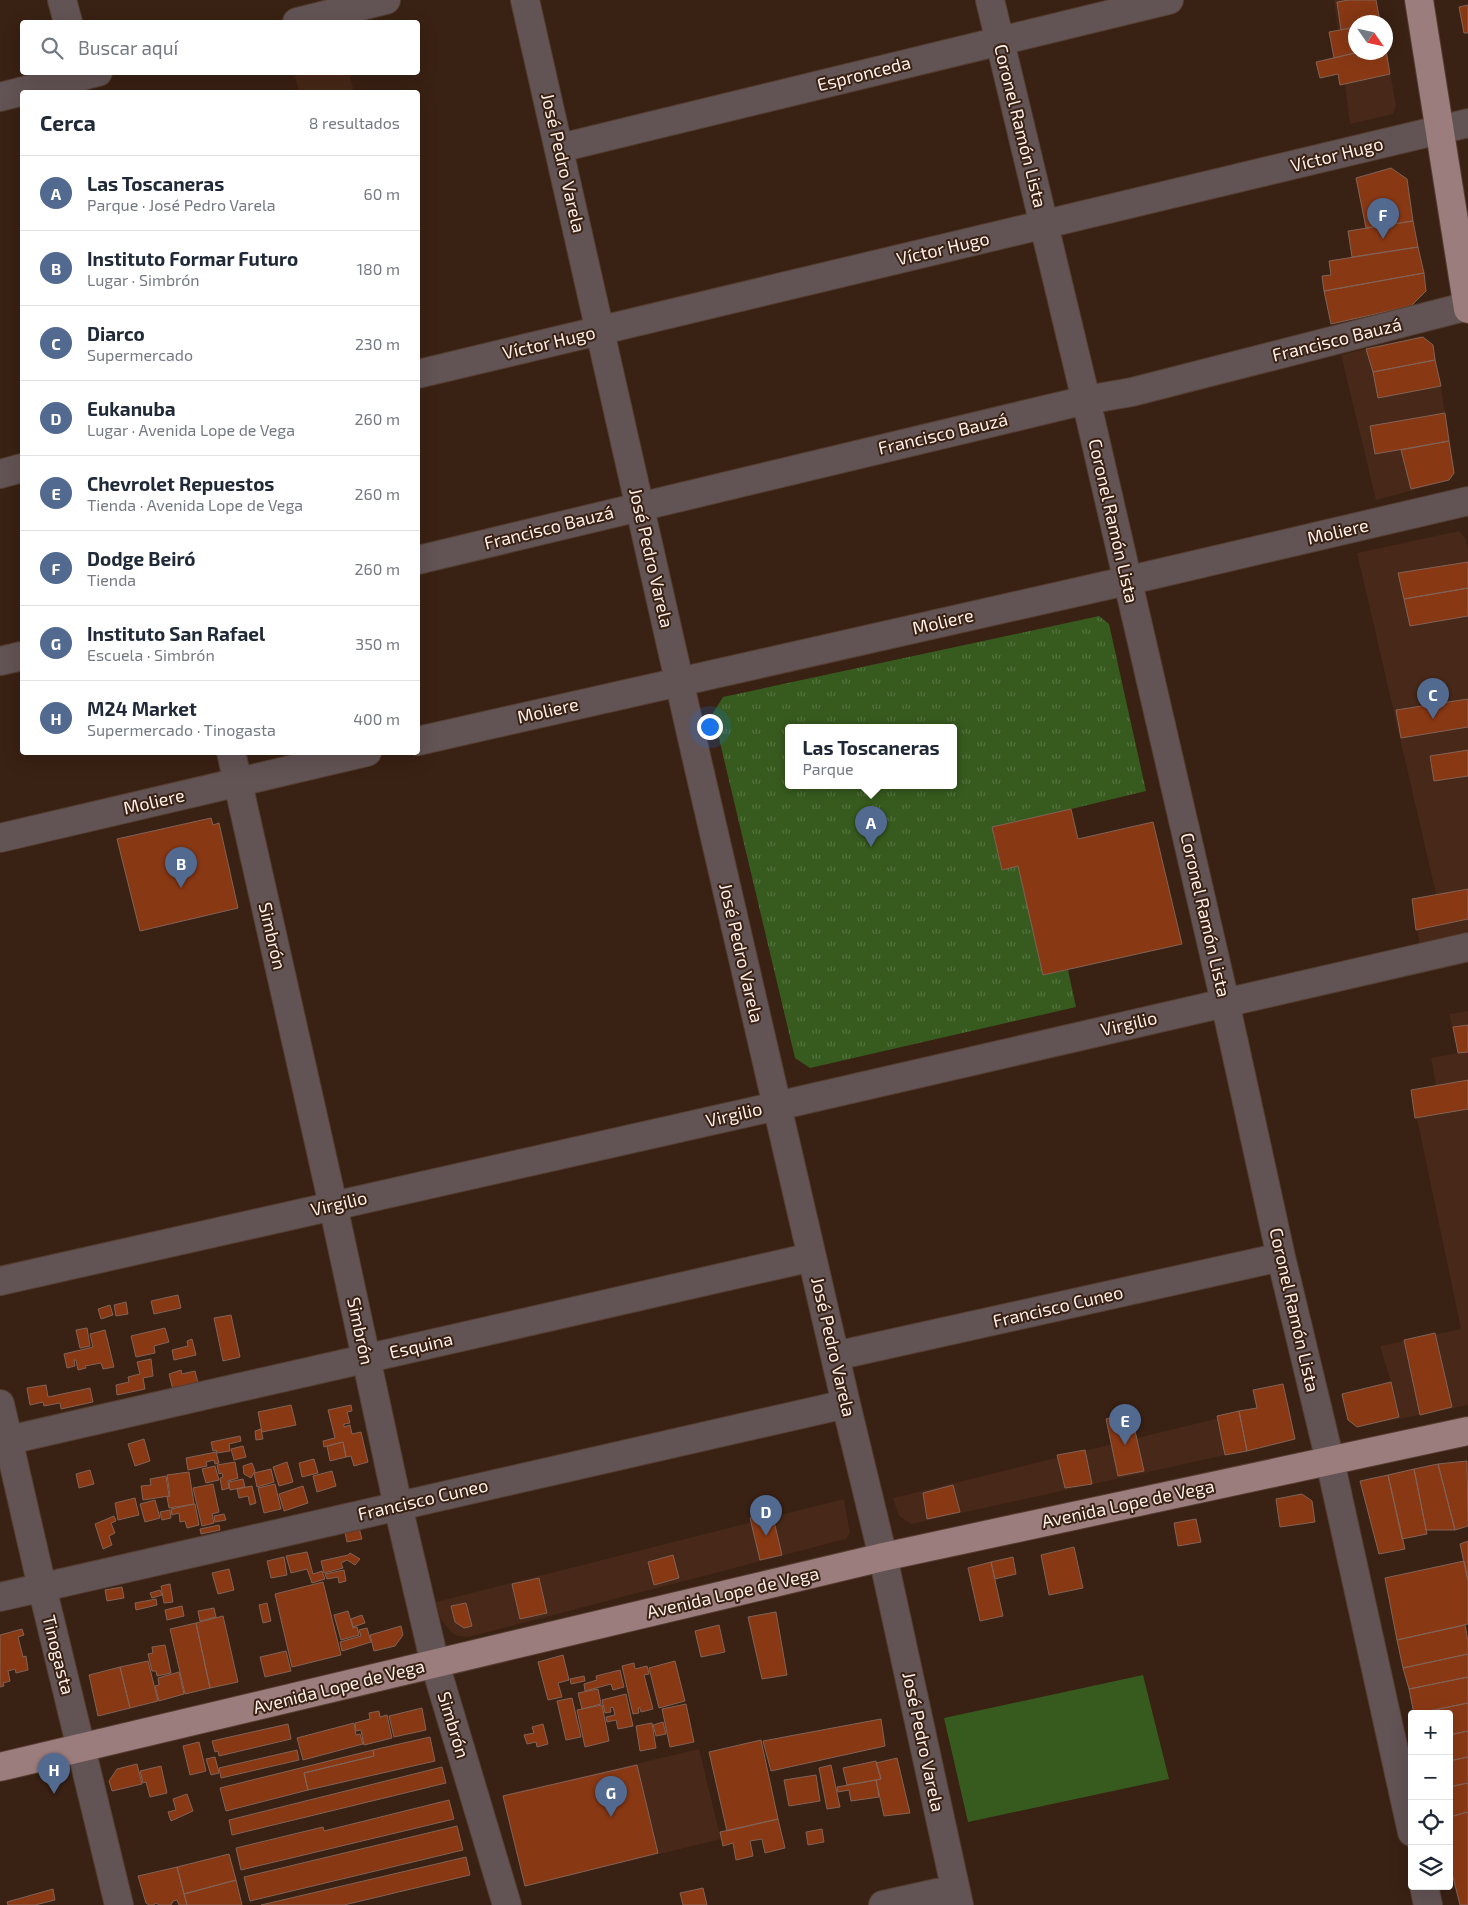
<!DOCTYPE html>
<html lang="es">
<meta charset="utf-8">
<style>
body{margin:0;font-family:"Exo 2",sans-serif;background:#f2f2f3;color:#1f2937}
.controls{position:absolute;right:15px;bottom:15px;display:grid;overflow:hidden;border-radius:5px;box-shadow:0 5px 20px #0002}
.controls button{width:45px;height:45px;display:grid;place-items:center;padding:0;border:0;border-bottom:1px solid #e0e1e3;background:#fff;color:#1f2937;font:25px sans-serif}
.compass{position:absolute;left:1348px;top:15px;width:45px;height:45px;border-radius:50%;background:#fff;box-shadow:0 5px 20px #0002;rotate:124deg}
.you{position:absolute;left:709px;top:726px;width:18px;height:18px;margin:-12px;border:4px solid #fff;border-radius:50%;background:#1a73e8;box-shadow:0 0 0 8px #1a73e833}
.badge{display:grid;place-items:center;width:32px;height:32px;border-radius:50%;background:#526990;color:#fff;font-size:16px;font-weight:700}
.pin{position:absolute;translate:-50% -41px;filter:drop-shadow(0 1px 2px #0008)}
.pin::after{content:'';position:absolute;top:26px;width:18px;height:15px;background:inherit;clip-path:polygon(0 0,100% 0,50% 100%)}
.popup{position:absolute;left:785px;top:724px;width:172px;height:65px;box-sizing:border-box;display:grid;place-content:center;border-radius:5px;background:#fff;filter:drop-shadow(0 1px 4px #0005);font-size:16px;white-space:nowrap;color:#747a83}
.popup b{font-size:19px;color:#1f2937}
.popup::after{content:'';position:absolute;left:50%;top:100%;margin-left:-10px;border:10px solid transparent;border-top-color:#fff}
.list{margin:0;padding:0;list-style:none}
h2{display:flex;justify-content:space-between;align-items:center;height:65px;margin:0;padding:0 20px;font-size:21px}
h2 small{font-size:16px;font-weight:400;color:#747a83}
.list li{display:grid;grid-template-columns:32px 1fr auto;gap:15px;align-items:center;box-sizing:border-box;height:75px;padding:0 20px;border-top:1px solid #e0e1e3}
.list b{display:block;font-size:19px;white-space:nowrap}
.list p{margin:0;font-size:16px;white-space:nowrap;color:#747a83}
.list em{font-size:16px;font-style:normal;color:#747a83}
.icon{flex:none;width:28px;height:28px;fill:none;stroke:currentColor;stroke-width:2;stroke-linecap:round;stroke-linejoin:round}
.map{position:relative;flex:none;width:1468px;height:1905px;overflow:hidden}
.search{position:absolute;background:#fff;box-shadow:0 5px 20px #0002;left:20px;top:20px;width:400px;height:55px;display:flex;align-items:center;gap:12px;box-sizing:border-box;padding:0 18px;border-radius:5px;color:#747a83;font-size:19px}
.panel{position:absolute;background:#fff;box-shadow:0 5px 20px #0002;left:20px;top:90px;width:400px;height:665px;border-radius:5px}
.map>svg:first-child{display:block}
.built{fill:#482818}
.grass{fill:#375b1e}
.park{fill:url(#park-tufts);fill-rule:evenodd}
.building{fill:#893814;stroke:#826357}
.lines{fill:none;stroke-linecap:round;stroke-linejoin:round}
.minor-casing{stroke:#553e31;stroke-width:30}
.major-casing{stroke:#553e31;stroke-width:30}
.minor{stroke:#625354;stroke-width:28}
.major{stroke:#9c7d7e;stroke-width:28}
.labels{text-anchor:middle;stroke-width:4;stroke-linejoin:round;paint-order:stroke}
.street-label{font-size:18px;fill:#feefe9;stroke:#392113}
</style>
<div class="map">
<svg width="1468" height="1905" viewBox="0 0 1468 1905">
<defs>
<pattern id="park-tufts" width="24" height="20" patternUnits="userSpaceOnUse" patternTransform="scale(1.25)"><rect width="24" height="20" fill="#375b1e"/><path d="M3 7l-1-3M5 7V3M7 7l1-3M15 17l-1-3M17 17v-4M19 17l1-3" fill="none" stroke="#55733f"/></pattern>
</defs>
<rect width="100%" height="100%" fill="#392113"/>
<path class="built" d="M1334,0H1376L1381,22H1356V52H1386V49L1396,106L1393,114L1350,124Z
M294,73H349L354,92H299Z
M1420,336L1434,347L1455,471L1447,481L1376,500L1341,355Z
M1459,531L1466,539L1468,549V935L1420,946L1412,899L1436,894L1357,553Z
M1468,1011V1405L1359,1427L1348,1419L1341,1396L1391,1382L1380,1346L1461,1329L1411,1090L1436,1086L1431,1058L1458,1053L1449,1014Z
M1288,1401L1295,1436L1294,1440L911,1524L899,1516L893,1498Z
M844,1499L850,1533L846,1539L469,1637L457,1636L451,1632L441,1620L436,1602Z
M699,1749L721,1839L525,1887L502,1795Z"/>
<path class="grass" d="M1143,1675L1169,1779L968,1822L944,1718Z"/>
<path class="park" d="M1099,616L1109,624L1146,791L992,828L1002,870L1018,866L1043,975L1068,970L1076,1007L810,1068L795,1058L713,713L723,697ZM788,728H954V786H788Z"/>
<path class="building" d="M1349,0H1376L1380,22H1356V27L1341,30L1337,2Z
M1468,5V33H1464L1459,7Z
M1356,27V52H1359L1334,58L1329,32Z
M1386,50L1390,74L1340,85L1338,74L1320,78L1316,62L1359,52H1386Z
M1391,168L1407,179L1413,221L1366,228L1356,178Z
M1413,221L1418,247L1352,257L1348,231Z
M1418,247L1424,273L1324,291L1322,276L1331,275L1329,261Z
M1424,273L1426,291L1411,306L1331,324L1324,291Z
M1423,337L1433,345L1435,360L1373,372L1366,349Z
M1435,360L1441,386L1378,398L1373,372Z
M1445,413L1449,441L1375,454L1370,426Z
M1449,441L1454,473L1449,480L1411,489L1401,450Z
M1468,562V588L1404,599L1398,573Z
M1468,588V616L1410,626L1404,599Z
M1468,699V727L1401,738L1396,710Z
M1468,750V776L1434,781L1430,756Z
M1071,809L1078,839L1153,822L1182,944L1043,975L1018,866L1002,870L992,827Z
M211,818L213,825L219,823L238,908L140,931L117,839Z
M1468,889V919L1416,930L1412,899Z
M1468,1025V1052L1458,1053L1453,1027Z
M1468,1080V1109L1415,1118L1411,1090Z
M178,1295L181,1308L154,1314L151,1301Z
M126,1302L128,1314L116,1316L114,1305Z
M110,1305L113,1315L101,1319L98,1309Z
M231,1315L240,1357L223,1361L214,1318Z
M87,1328L90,1346L80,1348L76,1330Z
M165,1328L169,1342L154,1346L155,1353L136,1357L131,1336Z
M105,1330L114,1367L103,1369L101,1363L85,1366L86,1368L78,1370L76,1360H74L75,1366L67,1368L64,1354L93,1347L90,1334Z
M1435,1333L1452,1407L1420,1415L1404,1340Z
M192,1339L196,1355L174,1360L172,1350L188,1346L187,1341Z
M151,1359L153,1376L143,1378L145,1389L117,1395L116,1385L129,1382L128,1377L140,1374L137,1362Z
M181,1370L182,1374L195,1371L198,1383L173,1390L169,1374Z
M1391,1382L1399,1417L1357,1427L1348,1420L1342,1394Z
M1283,1384L1295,1439L1247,1451L1239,1411L1257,1408L1253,1390Z
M46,1385L48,1397L90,1388L93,1402L61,1409L60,1403L44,1406L43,1402L30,1405L27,1388Z
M291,1405L296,1425L262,1432L258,1412Z
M351,1405L352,1411L347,1412L350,1423L344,1424V1427L350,1425L352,1434L361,1432L368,1462L354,1466L351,1456L346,1457L343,1442L324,1447L323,1441L335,1438L328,1410Z
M1239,1411L1247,1451L1225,1455L1217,1416Z
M1131,1413L1144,1471L1118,1476L1106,1419Z
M261,1429L263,1439L256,1440L255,1431Z
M240,1436L241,1441L229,1444L230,1451L217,1453L216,1450L213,1451L211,1442Z
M144,1439L150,1461L135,1466L128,1444Z
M343,1442L346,1457L330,1461L327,1446Z
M243,1446L246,1457L234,1460L231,1449Z
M1085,1450L1092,1484L1065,1488L1057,1455Z
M216,1452L219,1463L215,1464L214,1460L206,1462L207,1466L188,1470L186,1458Z
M314,1459L318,1473L302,1477L299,1463Z
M1467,1461L1468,1526L1455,1530L1438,1464Z
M235,1462L238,1478L228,1481L229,1488L222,1490L220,1478L223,1477L222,1473L219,1474L217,1465Z
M287,1462L293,1482L279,1486L273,1467Z
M252,1463L255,1471L251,1478L244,1474L243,1466Z
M1438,1464L1455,1530H1426L1414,1469Z
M215,1466L219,1480L206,1483L202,1469Z
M271,1469L274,1482L257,1487L254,1473Z
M1414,1469L1427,1534L1402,1539L1388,1475Z
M90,1470L94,1484L79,1488L76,1474Z
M332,1471L336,1486L317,1492L313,1476Z
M189,1472L194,1504L169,1508L167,1497L170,1496L167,1475Z
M1388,1475L1405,1549L1379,1554L1360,1481Z
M166,1476L169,1496L143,1500L141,1486L151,1485L150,1479Z
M243,1479L245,1487L230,1490L229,1482Z
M213,1484L219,1512L212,1514L214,1523L202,1526L193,1488Z
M275,1484L281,1509L264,1513L258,1488Z
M953,1485L960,1512L927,1519L923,1493Z
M252,1486L256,1503L250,1505L248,1496L239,1498L237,1489Z
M303,1486L308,1503L284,1511L279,1494Z
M1302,1494L1312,1501L1315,1522L1280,1527L1276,1499Z
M135,1498L139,1515L118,1520L115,1503Z
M155,1500L160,1518L145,1522L140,1504Z
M195,1504L199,1525L187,1528L185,1521L180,1522L179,1513L172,1515L171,1509Z
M170,1510L171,1518L162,1520L160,1512Z
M772,1513L782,1555L760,1560L750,1518Z
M224,1514L226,1520L215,1522L214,1516Z
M114,1516L116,1521L111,1523L115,1533L109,1536L112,1545L103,1549L95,1524Z
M1196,1519L1201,1542L1178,1546L1174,1523Z
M358,1524L362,1539L347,1542L344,1528Z
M219,1525L220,1530L201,1534L200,1529Z
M1468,1541V1581L1460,1544Z
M1074,1547L1083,1588L1049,1595L1041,1555Z
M307,1552L313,1574L322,1571L325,1579L312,1583L307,1569L291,1573L286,1556Z
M350,1553L360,1559L355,1565L347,1560L341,1563L343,1568L324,1573L321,1561L348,1555Z
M673,1555L679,1578L654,1585L648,1562Z
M284,1557L287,1575L271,1578L267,1561Z
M1013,1557L1016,1574L995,1579L991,1562Z
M1464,1561L1468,1581V1624L1397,1640L1385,1578Z
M991,1562L1003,1616L980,1621L968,1568Z
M229,1569L234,1590L218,1594L212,1573Z
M344,1570L346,1581L339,1583L338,1577L327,1579L325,1574Z
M539,1578L547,1613L520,1619L512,1584Z
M323,1582L341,1655L292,1667L275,1594Z
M170,1584L173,1602L164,1603L161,1586Z
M122,1587L124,1598L107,1601L105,1590Z
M160,1590L162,1595L152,1598L150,1593Z
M156,1599L157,1605L136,1610L135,1603Z
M267,1603L271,1621L263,1623L259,1605Z
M466,1603L472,1626L464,1628L455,1622L451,1606Z
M182,1606L184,1616L167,1620L165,1610Z
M214,1608L216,1617L200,1621L198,1611Z
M348,1611L353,1628L357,1627L359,1635L341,1640L334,1615Z
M776,1612L787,1675L762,1679L748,1617Z
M362,1615L365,1623L353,1627L351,1619Z
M223,1616L238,1682L210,1688L196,1623Z
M196,1623L210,1688L185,1694L170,1629Z
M719,1625L725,1652L701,1657L695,1631Z
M1465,1625L1468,1641V1654L1403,1668L1397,1640Z
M401,1626L403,1635L395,1646L374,1651L370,1635Z
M367,1628L371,1642L342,1651L340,1642L361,1636L359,1630Z
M22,1629L24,1635L18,1637L23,1657L26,1656L28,1670L16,1673L15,1669L8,1671L10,1681L3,1683L4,1686L0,1687V1635Z
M165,1645L171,1673L157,1676L156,1671H152L148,1654L153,1653L152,1647Z
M286,1651L291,1671L265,1677L260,1657Z
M1468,1654V1677L1409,1689L1403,1668Z
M563,1655L569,1680L558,1683L562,1697L548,1700L538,1662Z
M148,1661L158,1701L130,1708L120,1667Z
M675,1661L685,1701L659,1708L649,1668Z
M634,1663L635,1669L647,1666L649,1674L644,1675L653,1709L641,1712L640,1708H638L639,1713L633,1714L622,1666Z
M120,1667L130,1708L98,1716L89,1675Z
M620,1670L624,1687L613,1690L611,1684L585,1691L584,1684L597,1680L596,1676Z
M179,1672L184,1694L159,1701L155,1686L159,1685L158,1678Z
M584,1676L585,1681L571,1684L570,1679Z
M1468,1677V1703L1414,1714L1409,1689Z
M598,1689L601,1704L582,1709L578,1693Z
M626,1694L633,1726L618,1729L616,1720L607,1722L606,1717L615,1715L613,1707L610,1708L611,1712L605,1713L602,1700Z
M572,1698L581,1737L566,1740L557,1701Z
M1468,1703V1731L1449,1735V1714H1414Z
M686,1704L694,1742L670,1747L662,1709Z
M602,1705L609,1741L585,1747L577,1710Z
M422,1708L426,1730L394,1737L389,1716Z
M379,1711L380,1717L387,1715L392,1738L364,1745L361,1730L356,1731L355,1723L370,1719L369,1713Z
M881,1719L885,1746L771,1771L763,1741Z
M663,1722L666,1734L656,1736L653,1725Z
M354,1723L356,1735L360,1734L363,1744L303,1760L297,1738Z
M652,1723L656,1748L640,1751L636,1726Z
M288,1724L291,1739L219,1756L218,1751L215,1752L212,1741Z
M543,1724L548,1744L537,1747L536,1742L527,1744L524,1735L534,1733L532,1727Z
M1468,1731V1757L1449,1761V1735Z
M430,1737L435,1761L308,1790L304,1773L374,1756L373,1750Z
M761,1740L778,1819L727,1831L709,1752Z
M199,1742L206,1771L190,1775L183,1746Z
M297,1750L299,1760L221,1778L219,1768Z
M373,1750L374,1756L304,1773L308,1790L226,1811L220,1788Z
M215,1757L219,1773L211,1775L206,1759Z
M1468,1757V1783L1449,1787V1761Z
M897,1758L910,1813L884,1816L876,1780L881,1779L876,1763Z
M876,1761L881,1779L847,1785L843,1768Z
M137,1764L142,1784L112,1791L109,1781L117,1769Z
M637,1765L658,1853L525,1886L503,1796Z
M831,1765L840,1807L827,1809L819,1768Z
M161,1766L167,1793L150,1797L146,1782L143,1783L140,1771Z
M442,1767L446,1783L232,1835L229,1820Z
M816,1775L820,1801L789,1806L784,1780Z
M876,1780L879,1797L851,1801L849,1790L838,1792L837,1787Z
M1468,1783V1812L1449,1817V1787Z
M187,1794L193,1811L171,1821L168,1812L176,1810L173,1799Z
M449,1800L454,1819L241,1870L236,1848L323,1827L324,1831Z
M1468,1812V1905H1460L1449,1861V1817Z
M778,1819L785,1848L765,1853L762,1839L750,1841L753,1856L736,1860L733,1843L723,1846L720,1832Z
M457,1826L463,1850L250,1901L244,1877Z
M822,1829L824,1842L808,1845L806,1832Z
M229,1854L236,1880L184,1894L177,1867Z
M466,1857L470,1875L344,1905H261Z
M177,1867L187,1905H179L177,1900L173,1901L171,1905H160L155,1903L154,1905H149L146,1903L138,1876Z
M236,1880L242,1905H187L184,1894Z
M703,1888L707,1905H683L680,1893Z
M53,1889L55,1900L35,1905H8L7,1902Z"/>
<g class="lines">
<defs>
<path id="minor" d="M62,0L68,22
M525,0L697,760L846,1404L883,1557L959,1905
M990,0L1086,400L1225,1002L1281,1257L1330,1461L1412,1832
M297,22L386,0
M0,97L98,72
M560,148L1169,0
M418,374L1468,123
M0,474L22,468
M418,560L1086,400L1132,392L1468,306
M0,661L22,656
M418,741L1126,581L1468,501
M231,752L333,1205L398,1506L435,1664L507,1905
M0,838L367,752
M0,1281L777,1106L1468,947
M835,1356L1281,1257
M0,1404L42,1587L119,1905
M0,1442L812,1257
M0,1597L846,1404
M1424,1886L1428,1905
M883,1905L955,1889"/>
<path id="major" d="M1419,0L1468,309
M0,1767L883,1557L1468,1431"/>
</defs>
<use href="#minor" class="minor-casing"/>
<use href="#major" class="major-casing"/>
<use href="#minor" class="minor"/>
<use href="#major" class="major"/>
</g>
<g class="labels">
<g class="street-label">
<text transform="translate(864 74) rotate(-14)" y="6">Espronceda</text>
<text transform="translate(1020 126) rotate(76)" y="6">Coronel Ramón Lista</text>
<text transform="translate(1337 155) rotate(-14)" y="6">Víctor Hugo</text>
<text transform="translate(563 163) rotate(77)" y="6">José Pedro Varela</text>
<text transform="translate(943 249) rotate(-13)" y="6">Víctor Hugo</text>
<text transform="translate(1337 340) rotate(-14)" y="6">Francisco Bauzá</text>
<text transform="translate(549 343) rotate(-13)" y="6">Víctor Hugo</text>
<text transform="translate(943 434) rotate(-13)" y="6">Francisco Bauzá</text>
<text transform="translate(1113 521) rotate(77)" y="6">Coronel Ramón Lista</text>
<text transform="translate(549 528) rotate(-14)" y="6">Francisco Bauzá</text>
<text transform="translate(1338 532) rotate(-13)" y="6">Moliere</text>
<text transform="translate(651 558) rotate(77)" y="6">José Pedro Varela</text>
<text transform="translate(943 622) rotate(-13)" y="6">Moliere</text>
<text transform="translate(548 711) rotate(-13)" y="6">Moliere</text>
<text transform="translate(154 802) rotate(-13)" y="6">Moliere</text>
<text transform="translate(1205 915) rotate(77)" y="6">Coronel Ramón Lista</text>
<text transform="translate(272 936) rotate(77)" y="6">Simbrón</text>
<text transform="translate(741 953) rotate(77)" y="6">José Pedro Varela</text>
<text transform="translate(1129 1024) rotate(-13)" y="6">Virgilio</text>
<text transform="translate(734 1115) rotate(-13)" y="6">Virgilio</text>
<text transform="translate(339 1204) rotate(-13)" y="6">Virgilio</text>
<text transform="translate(1058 1307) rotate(-13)" y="6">Francisco Cuneo</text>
<text transform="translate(1294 1310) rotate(77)" y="6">Coronel Ramón Lista</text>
<text transform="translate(360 1331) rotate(78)" y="6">Simbrón</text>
<text transform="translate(421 1346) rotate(-13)" y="6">Esquina</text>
<text transform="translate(833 1347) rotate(77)" y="6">José Pedro Varela</text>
<text transform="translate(423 1500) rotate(-13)" y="6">Francisco Cuneo</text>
<text transform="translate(1128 1504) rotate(-12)" y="6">Avenida Lope de Vega</text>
<text transform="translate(733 1593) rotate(-13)" y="6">Avenida Lope de Vega</text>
<text transform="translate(58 1655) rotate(76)" y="6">Tinogasta</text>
<text transform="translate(339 1687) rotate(-14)" y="6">Avenida Lope de Vega</text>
<text transform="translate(453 1725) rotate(73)" y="6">Simbrón</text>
<text transform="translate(923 1742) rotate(78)" y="6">José Pedro Varela</text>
</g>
</g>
</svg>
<div class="controls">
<button>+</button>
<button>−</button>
<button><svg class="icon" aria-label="locate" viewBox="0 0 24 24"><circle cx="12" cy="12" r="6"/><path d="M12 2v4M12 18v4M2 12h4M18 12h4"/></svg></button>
<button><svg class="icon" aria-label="layers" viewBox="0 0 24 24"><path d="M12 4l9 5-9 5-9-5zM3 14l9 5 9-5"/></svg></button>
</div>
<svg class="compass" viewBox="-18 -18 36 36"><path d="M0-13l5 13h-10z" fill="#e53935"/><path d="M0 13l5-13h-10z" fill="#747a83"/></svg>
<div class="you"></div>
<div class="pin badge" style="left:871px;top:847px">A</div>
<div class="popup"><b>Las Toscaneras</b>Parque</div>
<div class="pin badge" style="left:181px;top:888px">B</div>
<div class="pin badge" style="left:1433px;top:719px">C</div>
<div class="pin badge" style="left:766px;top:1536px">D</div>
<div class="pin badge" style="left:1125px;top:1445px">E</div>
<div class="pin badge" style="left:1383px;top:239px">F</div>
<div class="pin badge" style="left:611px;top:1817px">G</div>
<div class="pin badge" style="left:54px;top:1794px">H</div>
<div class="search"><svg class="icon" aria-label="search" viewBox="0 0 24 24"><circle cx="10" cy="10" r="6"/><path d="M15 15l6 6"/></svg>Buscar aquí</div>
<section class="panel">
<h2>Cerca<small>8 resultados</small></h2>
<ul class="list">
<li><span class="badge">A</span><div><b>Las Toscaneras</b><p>Parque · José Pedro Varela</p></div><em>60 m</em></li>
<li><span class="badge">B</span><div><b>Instituto Formar Futuro</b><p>Lugar · Simbrón</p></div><em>180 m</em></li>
<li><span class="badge">C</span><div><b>Diarco</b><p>Supermercado</p></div><em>230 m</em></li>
<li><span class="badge">D</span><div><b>Eukanuba</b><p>Lugar · Avenida Lope de Vega</p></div><em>260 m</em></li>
<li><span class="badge">E</span><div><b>Chevrolet Repuestos</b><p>Tienda · Avenida Lope de Vega</p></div><em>260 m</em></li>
<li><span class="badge">F</span><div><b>Dodge Beiró</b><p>Tienda</p></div><em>260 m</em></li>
<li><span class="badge">G</span><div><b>Instituto San Rafael</b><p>Escuela · Simbrón</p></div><em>350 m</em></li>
<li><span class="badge">H</span><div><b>M24 Market</b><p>Supermercado · Tinogasta</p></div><em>400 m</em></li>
</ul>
</section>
</div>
